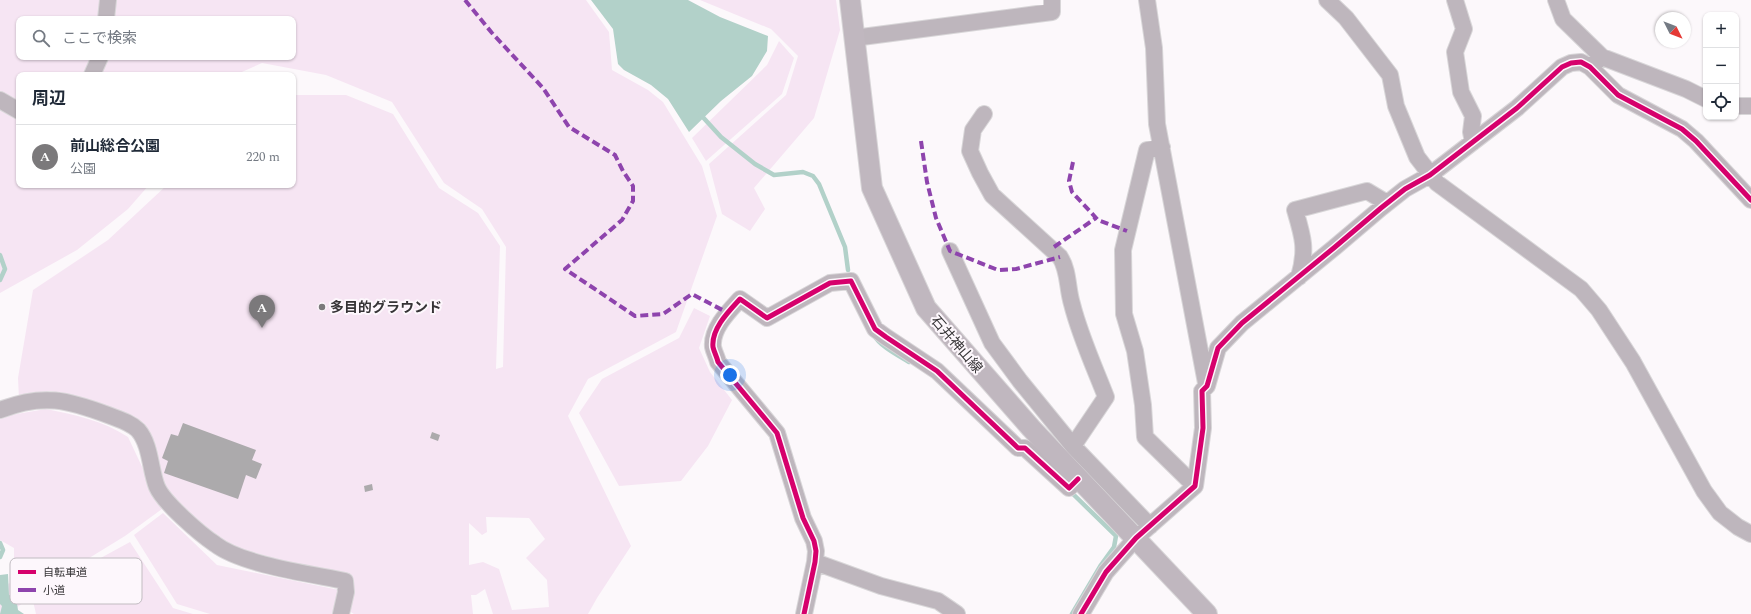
<!DOCTYPE html>
<html lang="ja">
<meta charset="utf-8">
<style>
body{margin:0;font-family:Spectral,"Noto Sans JP",serif;background:#f2f2f3;color:#1f2937}
.controls{position:absolute;right:12px;top:12px;display:grid;overflow:hidden;border-radius:8px;box-shadow:0 1px 3px #0004}
.controls button{width:36px;height:36px;display:grid;place-items:center;padding:0;border:0;border-bottom:1px solid #e0e1e3;background:#fff;color:#1f2937;font:20px sans-serif}
.compass{position:absolute;left:1655px;top:12px;width:36px;height:36px;border-radius:50%;background:#fff;box-shadow:0 1px 3px #0004;rotate:132deg}
.you{position:absolute;left:730px;top:375px;width:14px;height:14px;margin:-10px;border:3px solid #fff;border-radius:50%;background:#1a73e8;box-shadow:0 0 0 6px #1a73e833}
.badge{display:grid;place-items:center;width:26px;height:26px;border-radius:50%;background:#7b797b;color:#fff;font-size:13px;font-weight:700}
.pin{position:absolute;translate:-50% -33px;filter:drop-shadow(0 1px 2px #0008)}
.pin::after{content:'';position:absolute;top:21px;width:14px;height:12px;background:inherit;clip-path:polygon(0 0,100% 0,50% 100%)}
.list{margin:0;padding:0;list-style:none}
h2{display:flex;justify-content:space-between;align-items:center;height:52px;margin:0;padding:0 16px;font-size:17px}
h2 small{font-size:13px;font-weight:400;color:#747a83}
.list li{display:grid;grid-template-columns:26px 1fr auto;gap:12px;align-items:center;box-sizing:border-box;height:64px;padding:0 16px;border-top:1px solid #e0e1e3}
.list b{display:block;font-size:15px;white-space:nowrap}
.list p{margin:0;font-size:13px;white-space:nowrap;color:#747a83}
.list em{font-size:13px;font-style:normal;color:#747a83}
.icon{flex:none;width:22px;height:22px;fill:none;stroke:currentColor;stroke-width:2;stroke-linecap:round;stroke-linejoin:round}
.map{position:relative;flex:none;width:1751px;height:614px;overflow:hidden}
.search{position:absolute;background:#fff;box-shadow:0 1px 3px #0004;left:16px;top:16px;width:280px;height:44px;display:flex;align-items:center;gap:10px;box-sizing:border-box;padding:0 14px;border-radius:8px;color:#747a83;font-size:15px}
.panel{position:absolute;background:#fff;box-shadow:0 1px 3px #0004;left:16px;top:72px;width:280px;height:116px;border-radius:8px}
.map>svg:first-child{display:block}
.green{fill:#f6e5f3;fill-rule:evenodd}
.water{fill:#b2d1c9}
.lines{fill:none;stroke-linecap:round;stroke-linejoin:round}
.stream{stroke:#b2d1c9;stroke-width:4.5}
.building{fill:#acaaac}
.minor-casing{stroke:#d8d6d8;stroke-width:18}
.major-casing{stroke:#d8d6d8;stroke-width:22}
.minor{stroke:#beb6bd;stroke-width:16}
.major{stroke:#c0b7bf;stroke-width:20}
.quiet{stroke:#8e44ad;stroke-width:4;stroke-dasharray:8 4;stroke-linecap:butt}
.cycleway-casing{stroke:#fdf7fc;stroke-width:8}
.cycleway{stroke:#d6006c;stroke-width:5}
.poi-dot{fill:#7b797b;stroke:#fdf7fc;stroke-width:1.5}
.labels{text-anchor:middle;stroke-width:4;stroke-linejoin:round;paint-order:stroke}
.poi-label{font-size:14px;font-weight:bold;fill:#363436;stroke:#fdf7fc;text-anchor:start}
.street-label{font-size:14px;fill:#363436;stroke:#fdf7fc}
.key{fill:#fdf7fc;stroke:#c1bcc1;stroke-width:1}
.key-label{font-size:11px;fill:#363436}
</style>
<div class="map">
<svg width="1751" height="614" viewBox="0 0 1751 614">
<rect width="100%" height="100%" fill="#fcf8fb"/>
<path class="green" d="M0,0H586L609,32L612,70L648,90L663,102L702,166L717,216L676,332L588,379L568,416L631,546L597,598L588,614H493L485,589L476,595H471L473,614H354L349,611C351,597 358,583 347,573L302,566L241,549L216,539L170,497L162,483L151,438L94,402L50,391L19,399L18,378L33,290L108,240L167,185H293V95H346L393,114L439,188L478,213L500,246L496,369L503,367L506,247L482,209L444,183L392,102L326,75L262,63L235,75H19V185H149L128,209L77,250L0,293ZM19,19H293V57H19ZM486,517L529,518L545,539L526,558L547,580L549,607L512,610L499,569L483,562L469,565V523L482,535L487,532Z
M700,0H836L840,30L814,118L754,188L765,209L750,231L722,214L709,164L786,95L798,56L771,29Z
M779,41L794,58L782,94L706,161L692,138L767,65Z
M694,308L710,316L699,348L710,372L732,400L708,446L681,481L619,486L579,413L602,379L679,338Z
M46,409C75,415 102,420 128,437L162,509L125,536L55,579L8,614H0V586L14,582V548L0,540V418L5,416Z
M163,513L217,565L339,590L332,614H210L177,604L134,535Z
M130,542L173,608L193,614H36L33,601L64,578Z"/>
<path class="water" d="M591,0H688L720,17L768,36L767,51L752,76L721,101L689,132L668,99L651,85L624,70L618,64L613,29Z
M8,574L9,595L16,597L18,610L24,614H0L2,606L0,604V575Z"/>
<g class="lines">
<path class="stream" d="M700,114L721,137L755,164L774,175L803,172L813,176L819,184L845,247L848,270
M0,255L5,269L0,280
M873,334C881,347 896,354 909,362
M0,543L3,550L0,557
M1072,614L1101,565L1114,547L1116,536L1073,494"/>
</g>
<path class="building" d="M183,423L256,450L252,460L262,464L256,479L246,475L238,499L164,473L168,461L162,458L171,434L178,436Z
M432,432L440,435L438,441L430,438Z
M372,484L373,490L365,492L364,486Z"/>
<g class="lines">
<defs>
<path id="minor" d="M1147,0L1154,48L1157,124L1206,383
M1327,0L1346,18L1390,75L1396,106L1417,157L1437,183L1581,289L1599,310L1633,362L1704,491L1720,513L1738,527L1751,534
M1455,0L1464,29L1455,52L1461,92L1473,116L1471,132L1473,142
M1556,0L1563,19L1602,57
M106,19L108,0
M854,38L1052,12V0
M1590,67L1602,57L1686,89L1706,99
M92,75L100,57
M0,100L19,111
M1736,106H1751
M984,114L973,130L970,151L980,173L992,195L1060,257C1069,271 1067,288 1072,304C1080,336 1094,366 1106,397L1073,446
M1162,147L1147,150L1123,250L1124,314L1135,351L1143,405L1145,437L1195,486
M950,251L992,343L1020,381L1073,446L1150,526
M1299,277C1307,249 1303,237 1295,210L1367,191L1387,203
M0,410C43,393 68,400 108,415C118,419 130,422 138,430C151,445 150,470 157,487C164,503 200,534 215,544C242,565 311,574 345,581L346,592L341,614
M815,562L881,586L938,601L957,614
M804,614L815,562L816,551L814,541L803,518L777,433L718,362C717,357 714,352 713,347C711,329 729,311 740,299L767,318L830,283L851,281L875,329L886,337L937,371L1018,448H1025L1069,488L1078,479
M1081,614L1106,572L1136,538L1195,486L1203,428L1202,391L1207,386L1218,348L1242,323L1335,247L1381,208L1405,189L1430,175L1517,108L1562,67L1571,63L1581,62L1590,67L1618,95L1682,129L1696,141L1751,200"/>
<path id="major" d="M850,0L872,188L926,308L1031,428L1207,614"/>
</defs>
<use href="#minor" class="minor-casing"/>
<use href="#major" class="major-casing"/>
<use href="#minor" class="minor"/>
<use href="#major" class="major"/>
<path class="quiet" d="M465,0L492,33L543,88L569,127L615,155L623,171L633,186V201L622,220L565,269L635,316L663,314L692,294L728,313
M921,141L927,182L936,218L950,251L998,270L1016,269L1060,257
M1073,162L1069,181L1072,192L1098,220L1127,231
M1054,247L1096,218"/>
<defs>
<path id="cycleway" d="M804,614L815,562L816,551L814,541L803,518L777,433L718,362C717,357 714,352 713,347C711,329 729,311 740,299L767,318L830,283L851,281L875,329L886,337L937,371L1018,448H1025L1069,488L1078,479
M1081,614L1106,572L1136,538L1195,486L1203,428L1202,391L1207,386L1218,348L1242,323L1335,247L1381,208L1405,189L1430,175L1517,108L1562,67L1571,63L1581,62L1590,67L1618,95L1682,129L1696,141L1751,200"/>
</defs>
<use href="#cycleway" class="cycleway-casing"/>
<use href="#cycleway" class="cycleway"/>
</g>
<circle class="poi-dot" cx="322" cy="307" r="4"/>
<g class="labels">
<g class="poi-label">
<text x="330" y="312">多目的グラウンド</text>
</g>
<g class="street-label">
<text transform="translate(957 344) rotate(49)" y="5">石井神山線</text>
</g>
</g>
<rect x="10" y="558" width="132" height="46" rx="6" class="key"/>
<rect x="18" y="570" width="18" height="4" fill="#d6006c"/>
<rect x="18" y="588" width="18" height="4" fill="#8e44ad"/>
<g class="key-label">
<text x="43" y="576">自転車道</text>
<text x="43" y="594">小道</text>
</g>
</svg>
<div class="controls">
<button>+</button>
<button>−</button>
<button><svg class="icon" aria-label="locate" viewBox="0 0 24 24"><circle cx="12" cy="12" r="6"/><path d="M12 2v4M12 18v4M2 12h4M18 12h4"/></svg></button>
</div>
<svg class="compass" viewBox="-18 -18 36 36"><path d="M0-13l5 13h-10z" fill="#e53935"/><path d="M0 13l5-13h-10z" fill="#747a83"/></svg>
<div class="you"></div>
<div class="pin badge" style="left:262px;top:328px">A</div>
<div class="search"><svg class="icon" aria-label="search" viewBox="0 0 24 24"><circle cx="10" cy="10" r="6"/><path d="M15 15l6 6"/></svg>ここで検索</div>
<section class="panel">
<h2>周辺<small></small></h2>
<ul class="list">
<li><span class="badge">A</span><div><b>前山総合公園</b><p>公園</p></div><em>220 m</em></li>
</ul>
</section>
</div>
